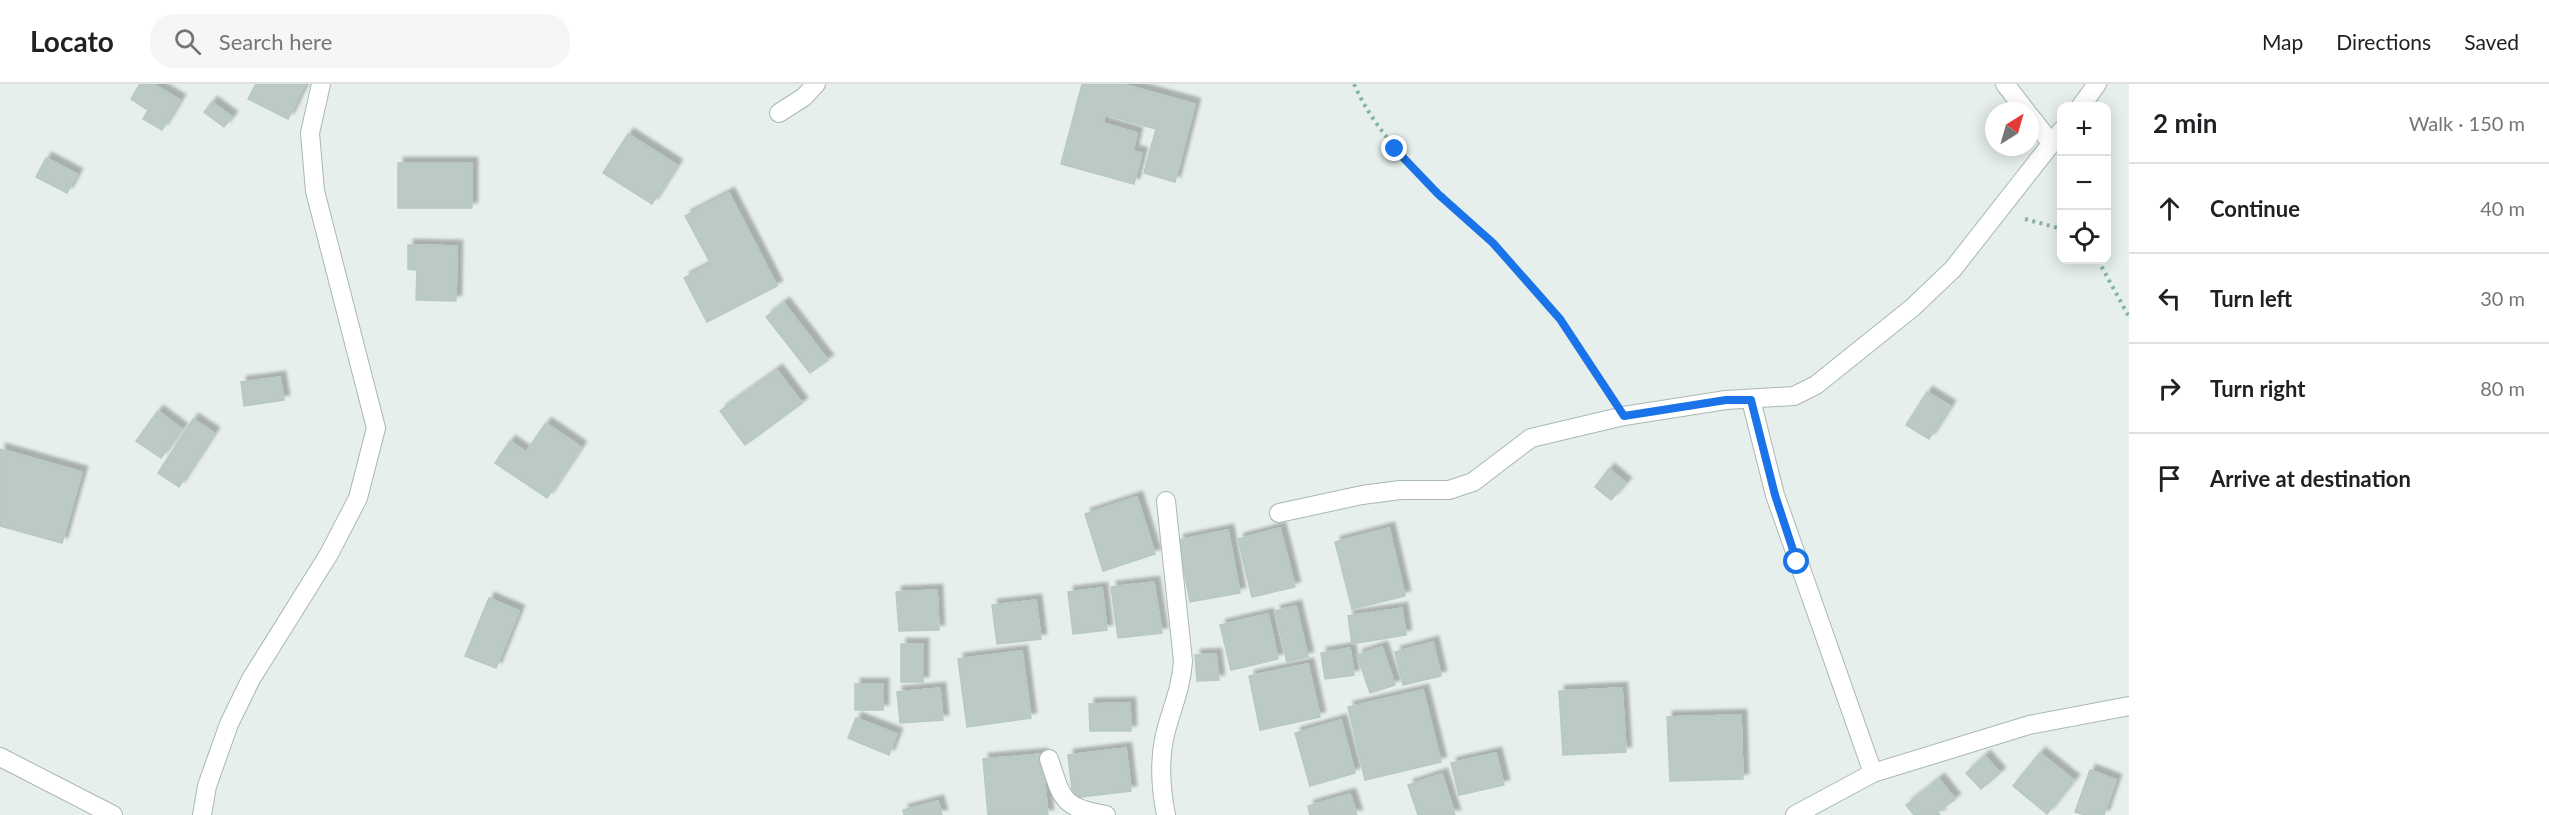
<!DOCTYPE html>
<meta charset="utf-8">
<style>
body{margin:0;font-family:Lato,sans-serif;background:#f6f6f6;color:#202124}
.controls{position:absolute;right:18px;top:18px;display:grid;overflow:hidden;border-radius:12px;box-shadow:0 3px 15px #0003}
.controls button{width:54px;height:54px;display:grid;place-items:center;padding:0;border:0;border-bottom:2px solid #e0e0e0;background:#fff;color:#202124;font:30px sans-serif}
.compass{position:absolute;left:1985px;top:18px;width:54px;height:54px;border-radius:50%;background:#fff;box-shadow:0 3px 15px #0003;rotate:37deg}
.stop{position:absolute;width:18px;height:18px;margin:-14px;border:4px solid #1a73e8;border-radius:50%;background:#fff}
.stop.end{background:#1a73e8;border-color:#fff;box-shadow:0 2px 6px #0008}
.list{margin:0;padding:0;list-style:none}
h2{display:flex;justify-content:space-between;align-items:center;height:78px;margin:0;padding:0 24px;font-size:26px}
h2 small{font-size:20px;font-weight:400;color:#757577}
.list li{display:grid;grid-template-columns:39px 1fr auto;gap:18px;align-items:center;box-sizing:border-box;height:90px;padding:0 24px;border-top:2px solid #e0e0e0}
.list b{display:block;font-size:22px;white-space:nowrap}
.list em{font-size:20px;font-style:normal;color:#757577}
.icon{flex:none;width:33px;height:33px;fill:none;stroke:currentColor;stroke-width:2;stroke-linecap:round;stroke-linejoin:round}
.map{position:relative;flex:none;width:2129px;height:731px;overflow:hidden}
header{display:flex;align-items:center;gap:36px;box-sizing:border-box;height:84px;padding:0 30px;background:#fff;border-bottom:2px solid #e0e0e0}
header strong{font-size:28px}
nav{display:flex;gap:33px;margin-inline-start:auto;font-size:21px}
.search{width:420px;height:54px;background:#f6f6f6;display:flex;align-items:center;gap:15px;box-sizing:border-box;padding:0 21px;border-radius:24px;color:#757577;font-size:22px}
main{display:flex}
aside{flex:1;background:#fff}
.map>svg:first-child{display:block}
.building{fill:#bbcac4;stroke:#b8c9c2;stroke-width:1.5;filter:url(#shadow)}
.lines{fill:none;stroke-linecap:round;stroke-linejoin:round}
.street-casing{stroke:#a8b8b2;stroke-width:20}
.path{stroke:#86b3a5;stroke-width:4;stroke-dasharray:3 4.5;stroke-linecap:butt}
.street{stroke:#fff;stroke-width:18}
.route{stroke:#1a73e8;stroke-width:8}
</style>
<header>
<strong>Locato</strong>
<div class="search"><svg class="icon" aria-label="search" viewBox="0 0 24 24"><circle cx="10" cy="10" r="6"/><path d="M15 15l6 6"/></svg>Search here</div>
<nav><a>Map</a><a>Directions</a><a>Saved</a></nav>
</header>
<main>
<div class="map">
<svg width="2129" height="731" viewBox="0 0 2129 731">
<defs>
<filter id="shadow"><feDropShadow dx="5.5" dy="-5.5" stdDeviation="1.5" flood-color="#0004"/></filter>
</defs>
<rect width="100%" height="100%" fill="#e6efeb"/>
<path class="building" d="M140,0H153L180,16L162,46L143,35L148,26L131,15Z
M256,0H305L288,35L248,15Z
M1082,0H1122L1195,20L1175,98L1144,89L1156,45L1105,31L1103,39L1137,49L1133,67L1142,69L1134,100L1061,80Z
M212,18L232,33L224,43L204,28Z
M628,50L677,81L652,120L603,89Z
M46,74L77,90L67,109L36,93Z
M398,79H472V124H398Z
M729,109L777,202L707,238L684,194L711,180L685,132Z
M408,161L457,162L456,217L416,216L417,186L408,185Z
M784,219L828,276L810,289L766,233Z
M777,286L802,319L745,361L720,327Z
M280,293L284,316L244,322L241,298Z
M1927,308L1950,322L1929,355L1906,341Z
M158,327L182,345L161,374L136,357Z
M193,335L214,349L179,403L158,389Z
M546,339L581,363L547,414L495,379L510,357L526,368Z
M0,365L82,388L62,459L0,442Z
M1609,385L1626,399L1611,416L1595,403Z
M1137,413L1155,470L1103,487L1085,430Z
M1280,444L1295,503L1252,513L1238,455Z
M1389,444L1405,512L1352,525L1335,458Z
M1228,446L1240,509L1190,518L1178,456Z
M1154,498L1162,549L1118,554L1111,503Z
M1102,504L1107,546L1073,550L1068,508Z
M937,506L939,546L899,547L896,508Z
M489,514L519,527L496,584L465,572Z
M1036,516L1041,555L997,560L992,521Z
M1296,522L1308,573L1287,578L1275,527Z
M1402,524L1406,551L1352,560L1348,532Z
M1268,530L1278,575L1231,586L1220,541Z
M1433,558L1441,592L1403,601L1395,568Z
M901,560H923V598H901Z
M1382,563L1395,601L1370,609L1357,571Z
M1350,564L1354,591L1325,595L1321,569Z
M1022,567L1031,634L967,643L958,575Z
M1216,570L1219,596L1197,597L1195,571Z
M1308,580L1320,633L1260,646L1249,592Z
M855,600H883V626H855Z
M940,604L943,636L900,639L897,608Z
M1622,604L1626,668L1563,671L1559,607Z
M1423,606L1441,678L1365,696L1348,623Z
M1130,619L1131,647H1090L1089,620Z
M1741,631L1743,695L1670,697L1667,633Z
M856,634L897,650L889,671L848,654Z
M1341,636L1355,689L1310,702L1295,649Z
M1126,664L1131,707L1073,714L1068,671Z
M1496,669L1504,701L1459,711L1451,679Z
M2040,669L2074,696L2047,730L2013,702Z
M1042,670L1048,731H988L983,675Z
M1985,672L2000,689L1981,705L1966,689Z
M2090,686L2116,696L2104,731H2085L2075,728Z
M1442,690L1455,731H1418L1408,701Z
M1939,695L1955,715L1938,728L1940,731H1914L1906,721Z
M1350,710L1357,731H1310L1308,722Z
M938,717L942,731H904L903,726Z"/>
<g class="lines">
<defs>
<path id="street" d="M2005,0L2026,27
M2081,22L2097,0
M779,29L804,13L816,0
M2030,32L2051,59
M1751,316L1775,411L1873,689
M1279,429L1362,411L1400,406H1449L1473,398L1531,354L1624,332L1726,316L1794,312L1816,301L1912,224L1953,185L2062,46
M0,673L113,731
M1049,675C1062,715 1062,724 1106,731
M202,731L207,702L229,640L251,595L329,470L358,414L376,344L315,107L310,49L321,0
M1166,731C1161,706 1159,681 1164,655C1170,627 1181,608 1183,577L1166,417
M1795,731L1873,689L2029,641L2129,622"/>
</defs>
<use href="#street" class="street-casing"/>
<path class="path" d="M1354,0C1384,68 1444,108 1494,160C1517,184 1541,209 1561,235C1579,259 1594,286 1611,311
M2025,135L2062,145
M2098,176L2129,233"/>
<use href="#street" class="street"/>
</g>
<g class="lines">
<path class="route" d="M1395,65L1438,110L1493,159L1560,235L1624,332L1726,316H1751L1775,411L1797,478"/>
</g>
</svg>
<div class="controls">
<button>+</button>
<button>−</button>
<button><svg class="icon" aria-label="locate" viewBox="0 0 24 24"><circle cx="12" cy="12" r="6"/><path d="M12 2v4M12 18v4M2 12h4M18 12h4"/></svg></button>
</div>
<svg class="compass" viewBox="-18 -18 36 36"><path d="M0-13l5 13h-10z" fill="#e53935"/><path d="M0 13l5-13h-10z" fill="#757577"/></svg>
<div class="stop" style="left:1797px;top:478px"></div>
<div class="stop end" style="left:1395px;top:65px"></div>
</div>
<aside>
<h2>2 min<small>Walk · 150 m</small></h2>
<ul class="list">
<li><svg class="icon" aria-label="ahead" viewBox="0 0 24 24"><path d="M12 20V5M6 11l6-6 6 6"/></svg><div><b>Continue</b></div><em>40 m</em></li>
<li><svg class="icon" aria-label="left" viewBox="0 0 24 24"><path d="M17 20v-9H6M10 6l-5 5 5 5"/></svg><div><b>Turn left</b></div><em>30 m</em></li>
<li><svg class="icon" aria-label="right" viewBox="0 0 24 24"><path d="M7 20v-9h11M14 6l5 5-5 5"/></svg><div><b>Turn right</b></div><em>80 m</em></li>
<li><svg class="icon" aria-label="arrive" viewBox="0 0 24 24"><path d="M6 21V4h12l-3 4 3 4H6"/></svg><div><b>Arrive at destination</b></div></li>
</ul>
</aside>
</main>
